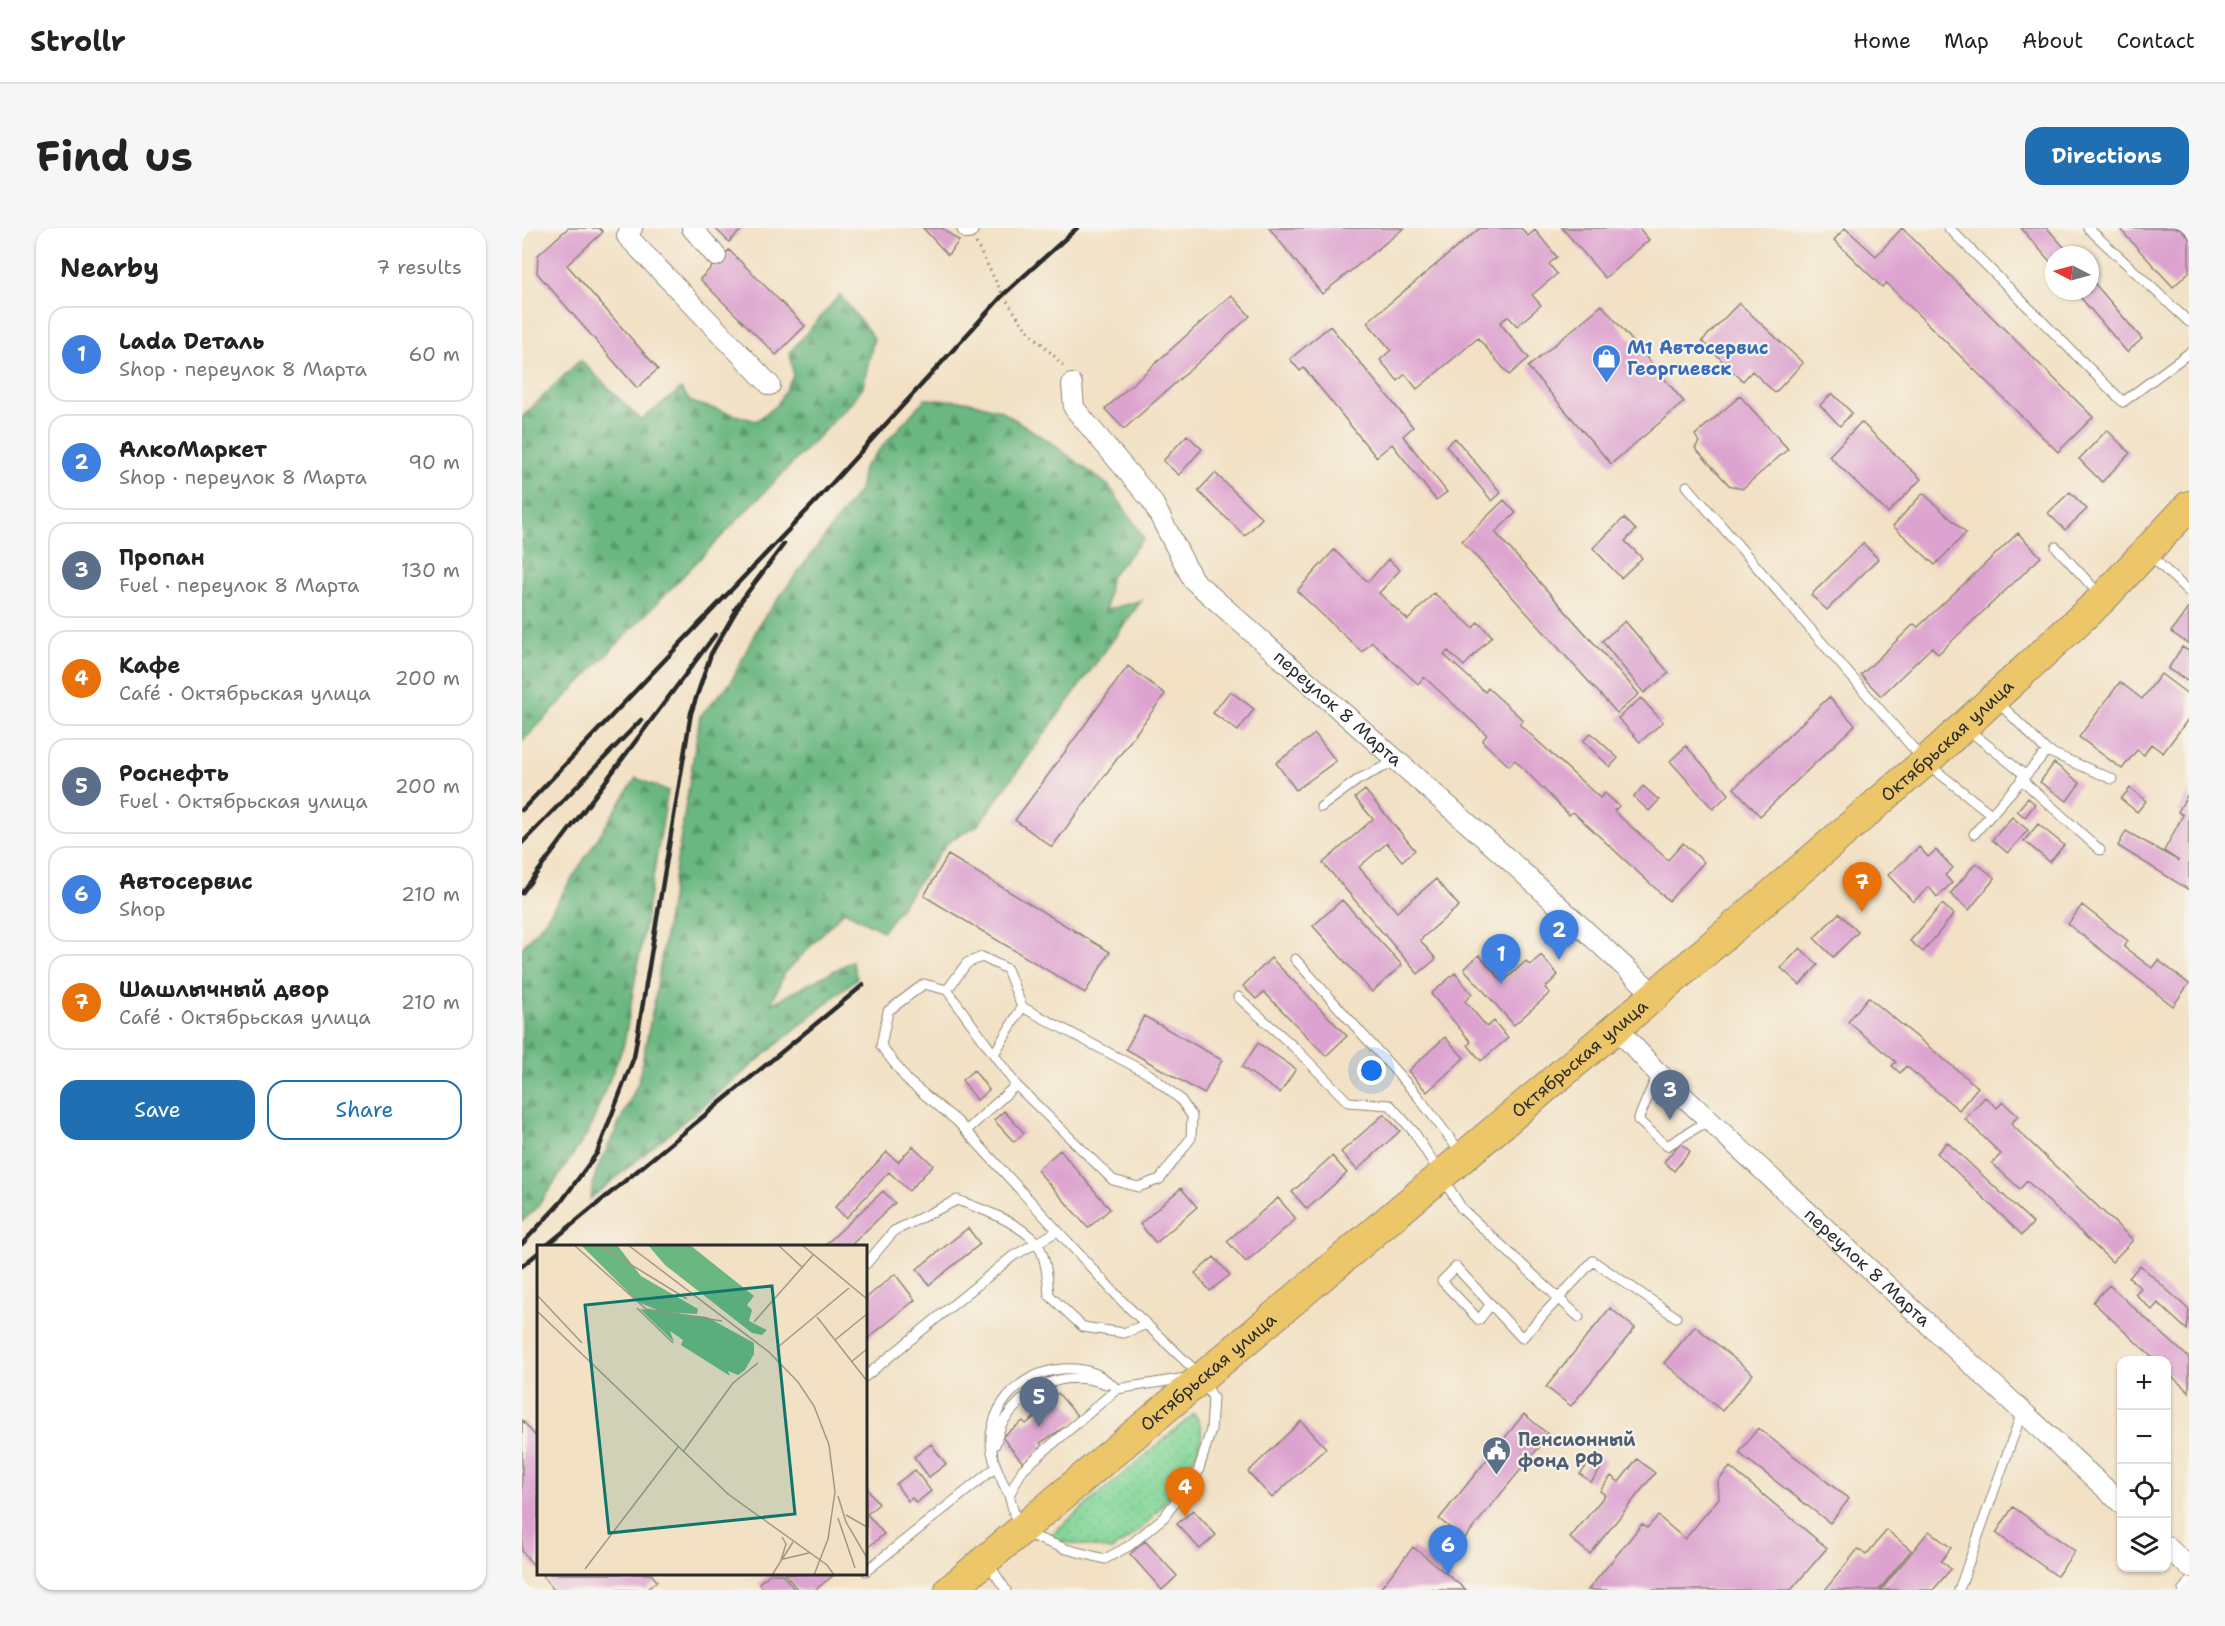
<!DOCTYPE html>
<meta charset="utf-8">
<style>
body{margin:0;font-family:"Shantell Sans",sans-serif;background:#f6f6f6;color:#222}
.controls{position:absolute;right:18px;bottom:18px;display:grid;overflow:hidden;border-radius:12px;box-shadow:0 2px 4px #0004}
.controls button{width:54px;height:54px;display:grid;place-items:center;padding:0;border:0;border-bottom:2px solid #e0e0e0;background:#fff;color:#222;font:30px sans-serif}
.compass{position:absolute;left:1523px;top:18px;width:54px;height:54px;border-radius:50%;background:#fff;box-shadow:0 2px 4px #0004;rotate:276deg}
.you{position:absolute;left:850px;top:843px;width:21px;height:21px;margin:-15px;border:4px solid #fff;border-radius:50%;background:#1a73e8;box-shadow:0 0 0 9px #1a73e833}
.badge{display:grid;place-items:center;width:39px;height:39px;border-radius:50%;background:#1f6fb2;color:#fff;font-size:20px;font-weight:700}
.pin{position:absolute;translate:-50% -50px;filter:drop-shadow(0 2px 3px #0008)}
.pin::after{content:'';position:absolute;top:32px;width:21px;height:18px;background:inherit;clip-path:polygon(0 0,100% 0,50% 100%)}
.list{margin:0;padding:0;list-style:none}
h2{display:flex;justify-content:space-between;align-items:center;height:78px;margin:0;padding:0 24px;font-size:26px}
h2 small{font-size:20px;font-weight:400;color:#767676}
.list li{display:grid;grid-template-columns:39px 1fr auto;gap:18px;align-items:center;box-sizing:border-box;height:96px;margin:0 12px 12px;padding:0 12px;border:2px solid #e0e0e0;border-radius:18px}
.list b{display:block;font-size:22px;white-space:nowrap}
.list p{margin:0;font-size:20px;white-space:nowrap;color:#767676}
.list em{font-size:20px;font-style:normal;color:#767676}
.actions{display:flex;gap:12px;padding:18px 24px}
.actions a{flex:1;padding:14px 0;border:2px solid #1f6fb2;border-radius:18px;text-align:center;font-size:21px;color:#1f6fb2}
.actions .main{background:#1f6fb2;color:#fff}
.icon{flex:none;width:33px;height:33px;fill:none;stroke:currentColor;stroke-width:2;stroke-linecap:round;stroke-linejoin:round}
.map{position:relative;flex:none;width:1667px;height:1362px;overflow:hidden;border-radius:18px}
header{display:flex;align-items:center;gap:36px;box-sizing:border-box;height:84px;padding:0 30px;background:#fff;border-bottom:2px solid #e0e0e0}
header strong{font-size:28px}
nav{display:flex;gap:33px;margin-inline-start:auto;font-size:21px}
.intro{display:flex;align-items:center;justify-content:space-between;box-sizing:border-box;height:144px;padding:0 36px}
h1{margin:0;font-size:42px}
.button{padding:15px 27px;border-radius:18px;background:#1f6fb2;color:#fff;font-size:21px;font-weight:700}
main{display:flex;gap:36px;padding:0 36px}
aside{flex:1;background:#fff;border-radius:18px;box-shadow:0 2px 4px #0004}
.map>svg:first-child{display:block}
.grass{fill:url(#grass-dots);stroke:#578062;stroke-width:1.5}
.forest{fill:url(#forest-firs);stroke:#4a7156;stroke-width:1.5}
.building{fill:#dda3d0}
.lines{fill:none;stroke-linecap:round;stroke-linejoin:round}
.lane-casing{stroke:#8e8678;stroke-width:11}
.street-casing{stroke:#8e8678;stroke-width:22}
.primary-casing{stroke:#8e8678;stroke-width:32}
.path{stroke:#8e8678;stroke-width:3;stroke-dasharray:1.5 4.5;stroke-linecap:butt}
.lane{stroke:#fff;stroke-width:9}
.street{stroke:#fff;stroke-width:20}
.primary{stroke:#ecc669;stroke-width:30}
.rail{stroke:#2b2b2b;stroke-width:4.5}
.labels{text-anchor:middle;stroke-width:4.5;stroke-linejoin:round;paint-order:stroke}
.shop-label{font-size:18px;font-weight:bold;fill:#366cbe;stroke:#f7f3e8;text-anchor:start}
.street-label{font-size:18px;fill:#2b2b2b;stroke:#f7f3e8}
.service-label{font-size:18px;font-weight:bold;fill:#4e5e75;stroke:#f7f3e8;text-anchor:start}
.inset-road{fill:none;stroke:#a29887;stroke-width:1.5}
.view{fill:#0f766e;fill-opacity:0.15;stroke:#0f766e;stroke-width:3}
.inset-edge{fill:none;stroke:#2b2b2b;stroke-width:3}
</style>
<header>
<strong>Strollr</strong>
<nav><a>Home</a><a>Map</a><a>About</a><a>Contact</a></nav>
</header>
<div class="intro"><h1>Find us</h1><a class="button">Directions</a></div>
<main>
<aside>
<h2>Nearby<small>7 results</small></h2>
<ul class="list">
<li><span class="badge" style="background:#3f7fe0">1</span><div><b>Lada Dеталь</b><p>Shop · переулок 8 Марта</p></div><em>60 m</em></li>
<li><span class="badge" style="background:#3f7fe0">2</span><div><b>АлкоМаркет</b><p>Shop · переулок 8 Марта</p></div><em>90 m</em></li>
<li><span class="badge" style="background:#5c6f8a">3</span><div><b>Пропан</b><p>Fuel · переулок 8 Марта</p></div><em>130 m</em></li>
<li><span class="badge" style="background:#e8710a">4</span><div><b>Кафе</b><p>Café · Октябрьская улица</p></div><em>200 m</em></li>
<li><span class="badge" style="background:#5c6f8a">5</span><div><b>Роснефть</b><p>Fuel · Октябрьская улица</p></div><em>200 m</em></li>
<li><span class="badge" style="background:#3f7fe0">6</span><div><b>Автосервис</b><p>Shop</p></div><em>210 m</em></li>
<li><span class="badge" style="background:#e8710a">7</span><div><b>Шашлычный двор</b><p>Café · Октябрьская улица</p></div><em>210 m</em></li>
</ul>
<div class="actions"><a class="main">Save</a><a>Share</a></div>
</aside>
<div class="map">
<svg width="1667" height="1362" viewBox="0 0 1667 1362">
<defs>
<pattern id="grass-dots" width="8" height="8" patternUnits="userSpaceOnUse" patternTransform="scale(1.5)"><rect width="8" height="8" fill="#83d699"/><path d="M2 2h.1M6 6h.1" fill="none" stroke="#71b884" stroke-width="1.8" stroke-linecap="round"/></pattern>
<pattern id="forest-firs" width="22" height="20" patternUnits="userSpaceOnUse" patternTransform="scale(1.5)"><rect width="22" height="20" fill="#6ab781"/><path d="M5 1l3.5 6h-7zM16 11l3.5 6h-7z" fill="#57956a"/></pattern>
</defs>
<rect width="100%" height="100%" fill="#f7f3e8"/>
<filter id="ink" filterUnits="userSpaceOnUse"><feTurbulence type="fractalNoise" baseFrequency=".0167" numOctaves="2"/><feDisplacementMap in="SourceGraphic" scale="12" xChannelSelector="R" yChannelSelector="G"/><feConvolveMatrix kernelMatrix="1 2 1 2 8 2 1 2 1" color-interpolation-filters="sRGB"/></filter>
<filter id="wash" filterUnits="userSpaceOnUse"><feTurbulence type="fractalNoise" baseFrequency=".008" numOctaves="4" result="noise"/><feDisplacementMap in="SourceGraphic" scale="24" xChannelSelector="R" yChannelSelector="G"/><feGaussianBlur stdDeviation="1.35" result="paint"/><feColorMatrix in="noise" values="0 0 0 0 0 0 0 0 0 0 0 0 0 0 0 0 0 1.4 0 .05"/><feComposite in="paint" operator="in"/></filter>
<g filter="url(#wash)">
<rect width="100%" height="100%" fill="#f2e1c4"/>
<path class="grass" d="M672,1186C678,1194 681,1202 679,1212C673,1236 632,1292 612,1307C605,1313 596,1317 589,1322L531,1312L529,1307Z"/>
<path class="forest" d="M318,67L352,110L341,159L328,176L0,514V189L58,132L119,192L159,161L169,174L234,193L255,177L271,148L268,124Z
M403,171L444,173L478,182L528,214L587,258L622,310L588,349L584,382L620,372L456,597L425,615L361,703L322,683L262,746L249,776L330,733L335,750L68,971L74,944L116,855L133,770L178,488L209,454L238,395L337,263L341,240Z
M114,550L146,563L102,816L66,905L14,981L0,993V720L25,690Z"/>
<g id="blocks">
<path class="building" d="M46,0H77L81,4L45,37L136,141L115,160L15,45L16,27Z
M193,0H221L207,14Z
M401,0H420L437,13L426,27Z
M747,0H882L800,66Z
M958,0H999L1006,8L1013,2L1035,29L1027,36L1035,46L1010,67L1019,77L995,98L986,88L978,95L1007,130L987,147L956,110L895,161L883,146L876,153L858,132L869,122L845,94Z
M1040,0H1117L1127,12L1083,50Z
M1323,0L1354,28L1380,0L1571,189L1536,224L1364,55L1360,59L1312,12Z
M1499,0H1525L1549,27H1532V38Z
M1597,0H1658L1667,10V44L1651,59Z
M207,22L283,98L254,127L178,51Z
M1568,50L1620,111L1605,124L1553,63H1568Z
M709,67L728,88L602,201L583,181Z
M1217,75L1281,135L1253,165L1230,143L1221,153L1180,113Z
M1080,77L1162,174L1089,236L1006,139Z
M808,98L891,199L881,208L925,264L914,272L870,216L854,229L782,140L778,143L768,131Z
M1310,165L1330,185L1318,198L1298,177Z
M1218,168L1266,221L1220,261L1207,257L1173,220L1177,214L1173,207Z
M1339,194L1399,251L1366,285L1307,228Z
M1585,202L1608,225L1580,254L1557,231Z
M665,207L680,221L657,247L641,233Z
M933,210L979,265L970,273L924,218Z
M693,245L740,290L723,308L676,263Z
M1548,264L1565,281L1543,302L1526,285Z
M1401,265L1444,305L1413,337L1371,298Z
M982,272L994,285L973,304L1117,466L1095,485L940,313Z
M1102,290L1114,302L1103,313L1120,330L1099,350L1071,320Z
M1496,305L1519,329L1416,426L1410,419L1359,468L1339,447L1392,396L1396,399Z
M1341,315L1356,331L1305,382L1289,367Z
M812,322L846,354L866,331L878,342L857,365L886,392L912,365L951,400L956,394L970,408L942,438L926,423L922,427L963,464L966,460L1001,492L997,496L1078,570L1083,565L1097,578L1092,583L1146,632L1161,615L1182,634L1147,673L1051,584L1047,587L993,532L987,538L960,513L965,507L902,449L896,456L850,414L840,424L775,363Z
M1667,379V416L1649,404Z
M1103,393L1147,445L1122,465L1080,413Z
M1660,419L1667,423V454L1646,441Z
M606,438L643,466L530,619L493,592Z
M1639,446L1667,467V490L1641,525L1629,516L1622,527L1615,522L1600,541L1557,509L1598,454L1620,471Z
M708,463L732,481L716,503L691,485Z
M1307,469L1333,497L1238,588L1212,560Z
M1119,470L1141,494L1118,514L1096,490Z
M1069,505L1096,530L1088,539L1061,513Z
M793,506L814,533L774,562L754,535Z
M1164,518L1207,566L1191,581L1148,533Z
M1532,535L1558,555L1545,573L1518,554Z
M1121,558L1137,572L1127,583L1112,569Z
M1608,560L1624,573L1615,584L1599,571Z
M843,562L893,622L880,633L865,615L837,639L875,684L914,651L937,678L898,712L914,731L896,746L801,635L851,591L833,570Z
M1667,564V662L1596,618L1604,603L1657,633L1642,623L1661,587L1656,584Z
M1506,570L1513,576L1503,589L1495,583Z
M1490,589L1506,602L1486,625L1470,612Z
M1516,596L1542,617L1528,634L1502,613Z
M1397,619L1406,629L1414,622L1431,640L1423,647L1430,655L1415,669L1407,659L1391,674L1366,647Z
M426,627L588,724L563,765L402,668Z
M1454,635L1473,650L1447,682L1428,666Z
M820,672L880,737L850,764L791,698Z
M1420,676L1432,686L1401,724L1388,713Z
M1560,677L1606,713L1602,719L1630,740L1636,732L1667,756L1651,778L1546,696Z
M1317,685L1336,704L1311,729L1292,710Z
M1278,720L1296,737L1278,757L1259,740Z
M957,727L981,754L1004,733L1008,737L1019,727L1036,747L1023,760L1028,765L992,797L942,741Z
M749,730L825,808L804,828L742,764L734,771L721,758Z
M933,745L950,766L943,773L965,799L972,793L986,810L959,833L946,817L949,814L909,766Z
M1346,769L1456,859L1437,882L1384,838L1378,845L1370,838L1374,834L1326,794Z
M622,788L700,832L682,866L604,821Z
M923,809L942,830L905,864L886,843Z
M736,815L774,841L758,865L720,839Z
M452,842L467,862L455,872L440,852Z
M1463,869L1475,880L1481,874L1496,888L1489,896L1611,1012L1590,1034L1505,953L1498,961L1470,935L1479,926L1443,891Z
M482,883L502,905L492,914L472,892Z
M862,886L878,903L835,942L819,924Z
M1425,914L1511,995L1500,1007L1415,925Z
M1158,915L1168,923L1152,943L1142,934Z
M391,918L411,937L387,963L367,944L324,990L313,979L365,924L376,934Z
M538,922L588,981L566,1000L515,942Z
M810,928L825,945L785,981L770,964Z
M659,960L675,979L634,1015L618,996Z
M361,963L373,975L328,1018H302Z
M756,970L774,991L724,1034L705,1013Z
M446,1000L458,1016L407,1057L395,1041Z
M692,1029L708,1047L688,1063L673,1045Z
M1618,1037L1667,1082L1665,1102L1636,1075L1630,1082L1613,1066L1619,1060L1607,1050Z
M373,1046L393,1072L344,1112V1070Z
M1587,1057L1667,1130V1164L1644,1143V1132H1633L1571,1074Z
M1088,1080L1113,1100L1049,1178L1024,1159Z
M1173,1098L1231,1146L1200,1183L1142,1135Z
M536,1165L557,1190L518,1215L521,1219L501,1235L480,1209L501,1193L504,1196L521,1182L518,1179Z
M1002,1186L1027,1207L942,1311L917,1291Z
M0,1192L16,1211V1343L0,1323Z
M779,1193L804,1220L750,1270L726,1244Z
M1236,1200L1327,1271L1308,1295L1217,1225Z
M409,1216L424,1236L407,1249L392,1229Z
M1074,1226L1084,1234L1069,1254L1058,1246Z
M1115,1231L1133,1245L1068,1326L1048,1310L1083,1267L1078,1263L1089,1248L1097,1254Z
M1208,1239L1305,1320L1269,1362H1066L1120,1296L1125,1300L1136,1288L1163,1311L1197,1270L1196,1253Z
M393,1242L409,1263L394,1275L390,1270L386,1273L374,1256Z
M344,1259L357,1276L345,1286L362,1306L344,1321Z
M1491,1279L1553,1323L1535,1348L1474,1305Z
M671,1282L694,1307L678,1321L655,1296Z
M1365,1302L1389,1322L1357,1362H1303L1336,1321L1344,1327Z
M1407,1303L1429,1320L1419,1333L1429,1341L1411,1362H1359Z
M623,1313L655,1348L640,1362L608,1326Z
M891,1319L926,1347L944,1362H857Z
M19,1346H129L135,1353L124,1362H32Z
M248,1346H260L273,1362H242L237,1355Z
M263,1346H313L293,1362H276Z"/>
</g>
</g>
<g filter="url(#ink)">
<use href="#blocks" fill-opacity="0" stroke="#8e8678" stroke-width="1.5"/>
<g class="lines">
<defs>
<path id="lane" d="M1427,0L1601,174L1667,125
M1566,0L1667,94
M1165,258L1403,534L1469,586
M1534,319L1579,368
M1627,326L1667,364
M1475,473L1525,523L1590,551
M1444,500L1503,547
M1499,551L1578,622
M799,579L837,551L874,533
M1452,606L1525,523
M773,731L894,866L940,926
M425,762L445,735L460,729L485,741L500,779L627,846L658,871L670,888L669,910L638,951L616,959L591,952L494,857L425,762L402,756L366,783L359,818L386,853L435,893L600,1073L679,1148L691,1170L689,1202L676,1244L642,1289L607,1318L583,1331L544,1321L497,1303L487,1267L501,1241L595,1161L664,1150
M716,769L773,820L826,874L868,877L892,904L940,981L1057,1089
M472,826L500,779
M1136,845L1116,892L1145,918L1187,892
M444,903L494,857
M344,1036L372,1003L435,972C462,982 492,992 513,1013C524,1024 526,1052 527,1067L561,1099L602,1105L625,1096
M969,1076L957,1092L920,1053L934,1039L1000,1110L1071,1033L1154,1089
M344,1148L491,1028L536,1003
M473,1217C476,1209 477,1197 483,1191C509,1156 542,1141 584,1156
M487,1267C476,1245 464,1222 471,1197C482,1153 531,1131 572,1145C580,1148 588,1155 595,1161
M465,1334L484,1362
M344,1343L473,1240
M1437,1362L1500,1184
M1661,1362L1667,1354"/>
<g id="street">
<path d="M110,0L105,8L248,157"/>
<path d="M170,0L194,28"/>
<path d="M445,0L446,1"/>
<path id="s1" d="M550,156L552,180L630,273L671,352L986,631L1133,767"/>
<path id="s2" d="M1094,799L1133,842L1600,1276"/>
<path d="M1644,1318L1667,1339"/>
</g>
<g id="primary">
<path id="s3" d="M428,1362L1133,767L1403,534L1581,370L1667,278"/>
</g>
</defs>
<use href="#lane" class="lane-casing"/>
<use href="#street" class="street-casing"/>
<use href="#primary" class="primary-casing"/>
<path class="path" d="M454,15L481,67L501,97L544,140"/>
<use href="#lane" class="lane"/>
<use href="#street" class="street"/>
<use href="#primary" class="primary"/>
<path class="rail" d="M213,381L262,316
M0,582L294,273L481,67L555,0
M0,615L119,492
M0,665L193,407
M0,1016L39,974L75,925L112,829L169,485L189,426L218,376
M24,1018L341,757
M0,1038L16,1025"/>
</g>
</g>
<defs>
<symbol id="shop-pin" viewBox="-11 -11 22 30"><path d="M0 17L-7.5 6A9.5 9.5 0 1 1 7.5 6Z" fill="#3f7fe0" stroke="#f7f3e8"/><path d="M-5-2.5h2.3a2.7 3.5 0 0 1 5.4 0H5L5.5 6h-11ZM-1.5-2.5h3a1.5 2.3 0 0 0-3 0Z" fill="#fff"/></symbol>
<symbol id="civic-pin" viewBox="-11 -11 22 30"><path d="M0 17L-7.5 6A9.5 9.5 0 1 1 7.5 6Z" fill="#5c6f8a" stroke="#f7f3e8"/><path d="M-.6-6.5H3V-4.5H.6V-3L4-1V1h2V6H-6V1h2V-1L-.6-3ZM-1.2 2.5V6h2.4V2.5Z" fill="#fff"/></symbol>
</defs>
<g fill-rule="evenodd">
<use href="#shop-pin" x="1068" y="114" width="33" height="45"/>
<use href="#civic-pin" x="958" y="1206" width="33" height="45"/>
</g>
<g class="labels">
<g class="shop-label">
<text x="1105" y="126">М1 Автосервис<tspan x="1105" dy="21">Георгиевск</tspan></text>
</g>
<g class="street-label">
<text dy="6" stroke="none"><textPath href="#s1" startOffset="428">переулок 8 Марта</textPath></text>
<text dy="6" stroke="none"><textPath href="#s3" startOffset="1310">Октябрьская улица</textPath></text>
<text dy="6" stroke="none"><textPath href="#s3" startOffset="824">Октябрьская улица</textPath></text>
<text dy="6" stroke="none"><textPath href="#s2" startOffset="348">переулок 8 Марта</textPath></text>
<text dy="6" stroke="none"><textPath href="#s3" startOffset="338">Октябрьская улица</textPath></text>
</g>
<g class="service-label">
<text x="996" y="1218">Пенсионный<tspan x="996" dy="21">фонд РФ</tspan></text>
</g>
</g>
<g transform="translate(15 1017)">
<rect width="330" height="330" fill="#f2e1c4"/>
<path d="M44,0H80L104,31L161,64L160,69L125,67L101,57ZM111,0H153L217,51L210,60L215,65L212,76L230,85L225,90L215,88L128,20ZM103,64L170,72L217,98V109L208,125L201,130L191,126L193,131L144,100L146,95L133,86L137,97Z" fill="#6ab781"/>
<path class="inset-road" d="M37,0L109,64L185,76M62,0L150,54M91,0L232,107L261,137L277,161L292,200L298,247L291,294L277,330M241,0L266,23M265,0L330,54M0,50L45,98M100,63L136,98M0,66L191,249L290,320L297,330M280,72L330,136M217,77L276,10M298,95L330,69M241,102L312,43M314,117L330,104M146,207L196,138L221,118M301,251L309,277L330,313M309,270L330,282M301,273L318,323M246,314L272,308M244,315L249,299L245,292M48,324L141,202M235,330L256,297"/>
<path class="view" d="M235,41L258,269L72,288L48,60Z"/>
<rect width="330" height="330" class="inset-edge"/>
</g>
</svg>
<div class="controls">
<button>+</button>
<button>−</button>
<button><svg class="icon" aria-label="locate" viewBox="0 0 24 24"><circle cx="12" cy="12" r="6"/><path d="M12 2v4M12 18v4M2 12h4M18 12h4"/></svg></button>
<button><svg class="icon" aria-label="layers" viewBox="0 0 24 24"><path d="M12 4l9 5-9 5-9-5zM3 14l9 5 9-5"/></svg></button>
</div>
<svg class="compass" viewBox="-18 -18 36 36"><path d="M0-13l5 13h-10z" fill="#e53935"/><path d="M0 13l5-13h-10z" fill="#767676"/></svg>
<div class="you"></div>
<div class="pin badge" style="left:979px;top:756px;background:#3f7fe0">1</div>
<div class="pin badge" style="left:1037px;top:732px;background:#3f7fe0">2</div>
<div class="pin badge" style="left:1148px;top:892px;background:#5c6f8a">3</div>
<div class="pin badge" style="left:663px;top:1289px;background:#e8710a">4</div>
<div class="pin badge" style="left:517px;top:1199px;background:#5c6f8a">5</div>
<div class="pin badge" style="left:926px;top:1347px;background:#3f7fe0">6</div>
<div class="pin badge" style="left:1340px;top:684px;background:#e8710a">7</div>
</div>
</main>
